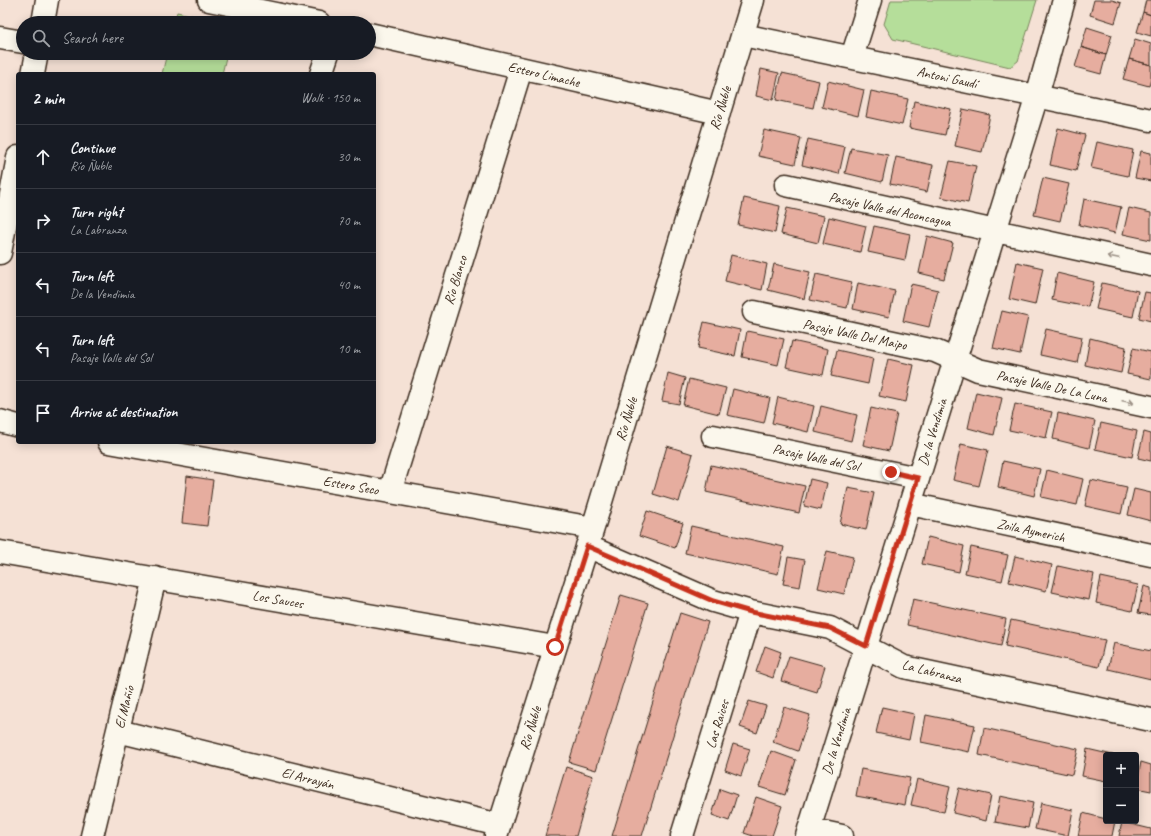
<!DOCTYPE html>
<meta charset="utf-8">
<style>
body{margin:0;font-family:Caveat,sans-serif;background:#242831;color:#f1f3f6}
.controls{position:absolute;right:12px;bottom:12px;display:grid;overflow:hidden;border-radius:4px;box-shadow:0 2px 10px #0003}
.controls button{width:36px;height:36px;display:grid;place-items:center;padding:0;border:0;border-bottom:1px solid #363941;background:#171b24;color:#f1f3f6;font:20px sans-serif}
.stop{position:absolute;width:12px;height:12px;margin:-9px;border:3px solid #c8321e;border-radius:50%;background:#fff}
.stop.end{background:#c8321e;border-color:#fff;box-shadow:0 1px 4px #0008}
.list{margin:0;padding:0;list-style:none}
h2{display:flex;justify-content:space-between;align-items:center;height:52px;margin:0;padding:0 16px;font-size:17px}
h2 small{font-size:13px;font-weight:400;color:#9ea1a6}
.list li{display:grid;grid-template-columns:26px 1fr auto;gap:12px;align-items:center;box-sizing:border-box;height:64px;padding:0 16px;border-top:1px solid #363941}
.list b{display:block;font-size:15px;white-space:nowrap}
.list p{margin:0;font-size:13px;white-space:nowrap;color:#9ea1a6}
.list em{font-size:13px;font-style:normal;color:#9ea1a6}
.icon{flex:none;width:22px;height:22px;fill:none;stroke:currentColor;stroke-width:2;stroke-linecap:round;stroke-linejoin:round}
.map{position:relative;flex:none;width:1151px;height:836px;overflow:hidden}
.search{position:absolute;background:#171b24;box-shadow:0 2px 10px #0003;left:16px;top:16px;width:360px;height:44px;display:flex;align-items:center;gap:10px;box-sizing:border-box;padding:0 14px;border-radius:22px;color:#9ea1a6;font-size:15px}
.panel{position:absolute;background:#171b24;box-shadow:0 2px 10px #0003;left:16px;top:72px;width:360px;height:372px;border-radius:4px}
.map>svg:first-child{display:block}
.green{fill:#b5de9a;stroke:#78845c}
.building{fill:#e6ad9f;stroke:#3b2a1e}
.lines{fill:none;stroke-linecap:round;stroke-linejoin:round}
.street-casing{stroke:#3b2a1e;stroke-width:25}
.street{stroke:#fbf7ec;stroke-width:22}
.oneway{stroke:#9b9085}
.route{stroke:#c8321e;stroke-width:5}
.labels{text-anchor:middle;stroke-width:3;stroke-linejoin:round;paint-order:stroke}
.street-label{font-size:14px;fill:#3b2a1e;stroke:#fbf7ec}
</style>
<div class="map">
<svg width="1151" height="836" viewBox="0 0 1151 836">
<rect width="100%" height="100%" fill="#f5e1d5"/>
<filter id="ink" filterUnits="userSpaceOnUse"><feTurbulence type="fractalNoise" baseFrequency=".025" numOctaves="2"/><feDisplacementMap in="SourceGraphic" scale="8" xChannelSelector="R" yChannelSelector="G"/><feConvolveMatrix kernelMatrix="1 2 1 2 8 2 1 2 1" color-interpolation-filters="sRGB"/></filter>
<g filter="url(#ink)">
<path class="green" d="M891,0H1037L1018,61L1010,67L893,39L884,24Z
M177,12L226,23H174Z
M167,53H227L222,74H162Z"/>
<path class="building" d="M1094,0H1112L1121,3L1115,23L1090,15Z
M1146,0H1151V15L1143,12Z
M1143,12L1151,15V36L1137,32Z
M1087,27L1112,35L1106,55L1081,47Z
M1135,39L1151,44V65L1129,59Z
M1081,47L1106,55L1101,74L1075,67Z
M1129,59L1151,65V79L1149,86L1123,79Z
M761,69L779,73L773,100L756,96Z
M782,73L819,81L813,108L776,100Z
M828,81L864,90L858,116L822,107Z
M871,91L908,99L902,125L866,117Z
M914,101L951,109L945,135L909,128Z
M963,109L990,115L982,152L955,146Z
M1058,128L1085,135L1076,171L1050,165Z
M764,130L801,138L795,164L758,156Z
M808,139L845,147L839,174L802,165Z
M1097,142L1133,150L1128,176L1091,168Z
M851,148L888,155L882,182L845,173Z
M1141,151L1151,153V181L1135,178Z
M896,157L933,165L927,192L890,184Z
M950,161L976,166L968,203L941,197Z
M1043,178L1069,184L1060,221L1034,215Z
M744,198L780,206L775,233L738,225Z
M1084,199L1121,207L1115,233L1079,225Z
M787,208L824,216L818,243L781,234Z
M1129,208L1151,213V240L1123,234Z
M829,217L866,226L860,252L823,244Z
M874,226L910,234L905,260L868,252Z
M927,236L953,243L944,279L919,273Z
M731,255L767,264L762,290L725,281Z
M1017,262L1043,268L1035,305L1009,299Z
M774,264L810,272L804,299L768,290Z
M1057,273L1094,282L1088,307L1052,300Z
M816,274L852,282L847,308L810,300Z
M858,283L895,291L889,317L853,309Z
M1102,283L1138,291L1133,317L1096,309Z
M911,284L938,290L929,327L903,321Z
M1145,292L1151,293V321L1139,318Z
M1002,311L1028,317L1020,354L993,348Z
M704,322L740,330L735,356L698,348Z
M1046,329L1082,337L1077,363L1040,355Z
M747,331L784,339L778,365L742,357Z
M1090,338L1126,347L1121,373L1085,365Z
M792,341L828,349L823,375L786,367Z
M1133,348L1151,352V379L1127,374Z
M837,350L873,358L868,384L831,376Z
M888,359L914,365L906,402L879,396Z
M668,373L685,378L679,404L662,401Z
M689,379L726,388L719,414L683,405Z
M733,389L770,398L764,423L727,415Z
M976,392L1002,398L994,435L968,428Z
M778,397L814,406L808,432L772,423Z
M1015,404L1052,412L1046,438L1009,430Z
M821,406L857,415L851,441L815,432Z
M871,408L897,414L889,451L863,445Z
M1058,413L1095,421L1089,448L1053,439Z
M1101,423L1137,431L1132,457L1095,449Z
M1144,432L1151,434V461L1138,458Z
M961,444L988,450L979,486L953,480Z
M667,446L693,454L679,502L653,494Z
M1003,461L1040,469L1034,496L998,487Z
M711,465L805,486L799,513L706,492Z
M1047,470L1083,479L1077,505L1041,497Z
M187,476L213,480L207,526L182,523Z
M810,479L827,483L821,510L804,506Z
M1091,480L1127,488L1121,514L1085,506Z
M848,488L874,493L866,530L840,524Z
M1134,489L1151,493V521L1128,515Z
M647,511L683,523L675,548L639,536Z
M691,526L784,547L778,574L685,553Z
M928,537L964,546L959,572L922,564Z
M971,547L1008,555L1002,581L965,573Z
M827,551L853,557L844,594L818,588Z
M1015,556L1052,565L1046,591L1009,582Z
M788,557L805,560L800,587L783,584Z
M1058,566L1094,574L1089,600L1052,592Z
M1101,577L1138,585L1132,611L1096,603Z
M1144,586L1151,588V615L1138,613Z
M621,595L648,603L596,770L569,762Z
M913,599L1006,619L1001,646L907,625Z
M680,613L708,622L642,836H612Z
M1011,620L1105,640L1099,667L1005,646Z
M1114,643L1151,651V679L1108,669Z
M765,646L781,652L773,678L756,672Z
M789,656L825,666L817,692L781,681Z
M749,701L766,706L757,733L740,727Z
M784,707L810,715L798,751L773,742Z
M882,707L914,714L909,740L876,733Z
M926,715L975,725L969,752L921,742Z
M984,728L1078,749L1072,775L979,755Z
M733,744L750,749L741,776L725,770Z
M1087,749L1113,755H1106V781L1082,776Z
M771,751L796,760L785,795L759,787Z
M1141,762L1151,765V791L1136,788Z
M566,767L593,776L576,836H545Z
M861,769L910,778L905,805L856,796Z
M917,779L950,787L944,812L911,805Z
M959,788L991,795L986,821L953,813Z
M720,789L737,795L729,821L712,815Z
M1000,796L1033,803L1028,828L995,822Z
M756,797L782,806L772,836H753L744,833Z
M1041,803L1073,810L1068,836L1035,829Z
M1083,813L1106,819V821H1115L1112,836H1078Z
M1122,822L1151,829V836H1119Z"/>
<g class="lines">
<defs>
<path id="street" d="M209,0L319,23
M43,23L47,0
M369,34L719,113
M743,35L1151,120
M0,38L23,42
M852,57L870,0
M33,74L37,53
M321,74L328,53
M786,185L1151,265
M0,253L18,157
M754,312L935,351L978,370L1151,407
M0,421L18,426
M713,436L918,478
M109,442L593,528
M390,492L521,69
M910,504L1151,555
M587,546L713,601L751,612L830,628L904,667L1151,720
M0,552L555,647
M118,731L499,825
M809,829L842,836
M92,836L155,578
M496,836L593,528L753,0
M682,836L751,612
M807,836L1037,96L1064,0"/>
</defs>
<use href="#street" class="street-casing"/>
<use href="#street" class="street"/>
</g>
<defs><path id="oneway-shaft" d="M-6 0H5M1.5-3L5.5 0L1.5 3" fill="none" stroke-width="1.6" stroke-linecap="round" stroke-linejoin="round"/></defs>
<g class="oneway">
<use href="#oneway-shaft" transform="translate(1113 257) rotate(-168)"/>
<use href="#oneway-shaft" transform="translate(1128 402) rotate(12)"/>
</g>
</g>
<g class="lines" filter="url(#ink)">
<path class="route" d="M555,647L587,546L713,601L751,612L830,628L866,646L918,478L891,472"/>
</g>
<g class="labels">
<g class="street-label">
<text transform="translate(544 74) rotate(13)" y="5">Estero Limache</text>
<text transform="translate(947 77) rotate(12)" y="5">Antoni Gaudí</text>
<text transform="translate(720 108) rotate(-73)" y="5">Río Ñuble</text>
<text transform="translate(890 209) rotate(12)" y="5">Pasaje Valle del Aconcagua</text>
<text transform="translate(455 280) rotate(-73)" y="5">Río Blanco</text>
<text transform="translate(855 334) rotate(12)" y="5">Pasaje Valle Del Maipo</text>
<text transform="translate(1052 386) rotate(12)" y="5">Pasaje Valle De La Luna</text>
<text transform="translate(626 419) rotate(-73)" y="5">Río Ñuble</text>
<text transform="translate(932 432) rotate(-73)" y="5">De la Vendimia</text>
<text transform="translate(816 457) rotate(12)" y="5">Pasaje Valle del Sol</text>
<text transform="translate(351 485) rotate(10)" y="5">Estero Seco</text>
<text transform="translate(1031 530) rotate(12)" y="5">Zoila Aymerich</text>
<text transform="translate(278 599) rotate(10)" y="5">Los Sauces</text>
<text transform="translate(932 671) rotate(14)" y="5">La Labranza</text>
<text transform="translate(124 707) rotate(-76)" y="5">El Mañío</text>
<text transform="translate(717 724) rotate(-73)" y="5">Las Raices</text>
<text transform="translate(530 728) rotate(-73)" y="5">Río Ñuble</text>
<text transform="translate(836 741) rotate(-73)" y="5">De la Vendimia</text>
<text transform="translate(308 778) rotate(14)" y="5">El Arrayán</text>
</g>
</g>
</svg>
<div class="controls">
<button>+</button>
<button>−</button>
</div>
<div class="stop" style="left:555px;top:647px"></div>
<div class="stop end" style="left:891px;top:472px"></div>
<div class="search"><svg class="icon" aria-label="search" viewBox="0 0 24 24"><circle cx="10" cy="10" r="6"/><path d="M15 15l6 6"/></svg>Search here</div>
<section class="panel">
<h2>2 min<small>Walk · 150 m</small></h2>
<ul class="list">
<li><svg class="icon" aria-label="ahead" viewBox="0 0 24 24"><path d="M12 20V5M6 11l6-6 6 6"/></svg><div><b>Continue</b><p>Río Ñuble</p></div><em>30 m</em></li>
<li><svg class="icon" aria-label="right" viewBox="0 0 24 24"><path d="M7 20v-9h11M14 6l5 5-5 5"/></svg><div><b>Turn right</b><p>La Labranza</p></div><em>70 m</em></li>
<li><svg class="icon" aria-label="left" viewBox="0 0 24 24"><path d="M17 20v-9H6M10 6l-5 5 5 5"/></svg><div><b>Turn left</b><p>De la Vendimia</p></div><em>40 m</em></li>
<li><svg class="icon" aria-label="left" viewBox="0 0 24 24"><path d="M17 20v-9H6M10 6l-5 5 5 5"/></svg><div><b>Turn left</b><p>Pasaje Valle del Sol</p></div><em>10 m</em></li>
<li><svg class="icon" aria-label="arrive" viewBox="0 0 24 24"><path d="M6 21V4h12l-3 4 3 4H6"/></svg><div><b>Arrive at destination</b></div></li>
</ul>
</section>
</div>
